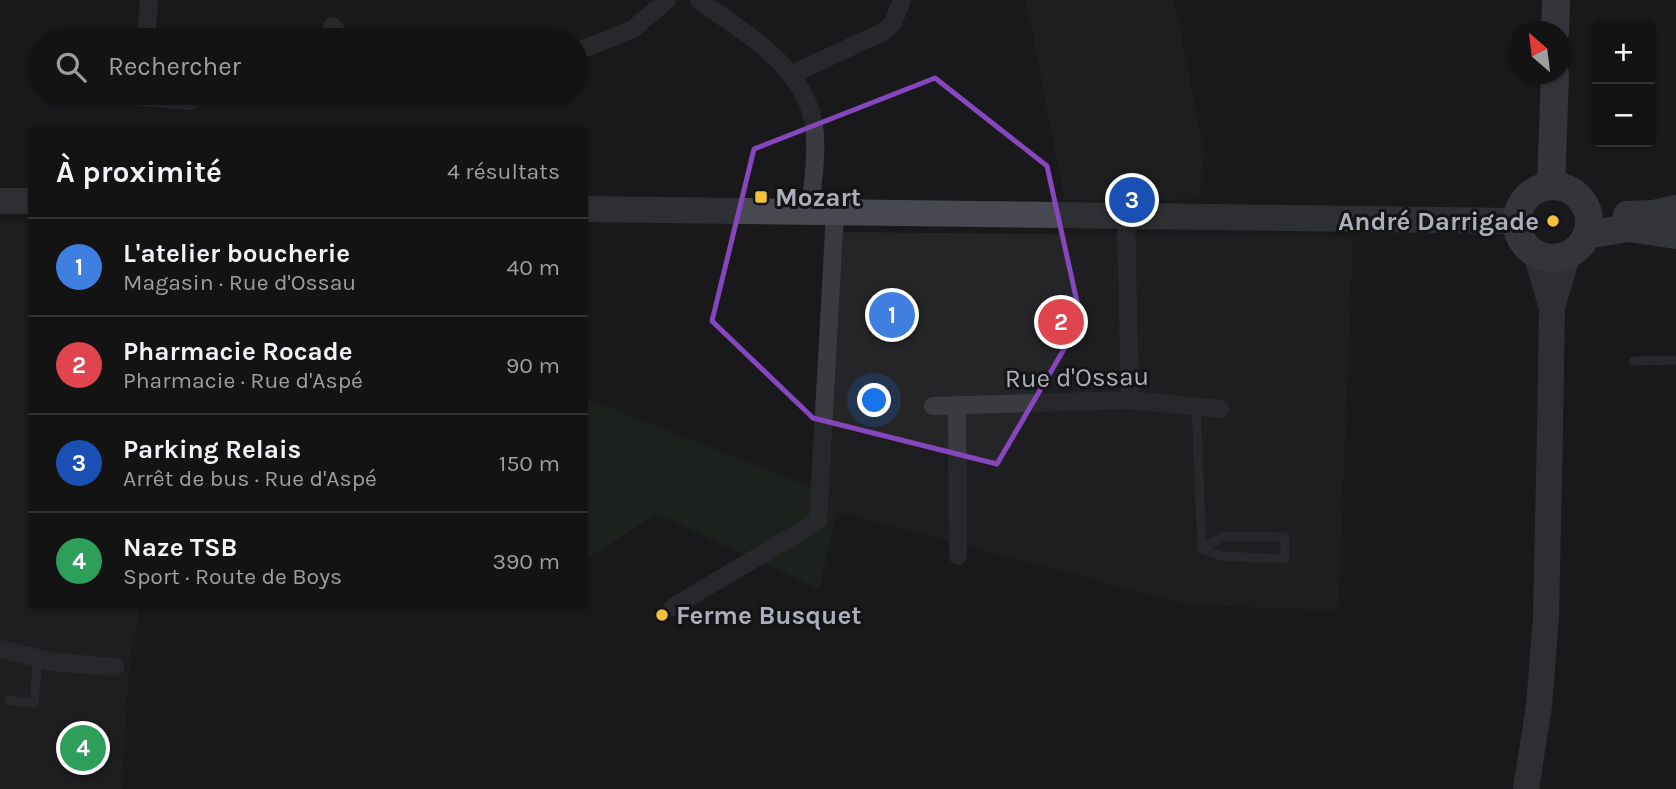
<!DOCTYPE html>
<html lang="fr">
<meta charset="utf-8">
<style>
body{margin:0;font-family:Karla,sans-serif;background:#1c1c1d;color:#f1f3f6}
.controls{position:absolute;right:21px;top:21px;display:grid;overflow:hidden;border-radius:7px;box-shadow:0 2px 5px #0004}
.controls button{width:63px;height:63px;display:grid;place-items:center;padding:0;border:0;border-bottom:2px solid #323234;background:#131314;color:#f1f3f6;font:35px sans-serif}
.compass{position:absolute;left:1508px;top:21px;width:63px;height:63px;border-radius:50%;background:#131314;box-shadow:0 2px 5px #0004;rotate:332deg}
.you{position:absolute;left:875px;top:401px;width:24px;height:24px;margin:-18px;border:5px solid #fff;border-radius:50%;background:#1a73e8;box-shadow:0 0 0 10px #1a73e833}
.badge{display:grid;place-items:center;width:46px;height:46px;border-radius:50%;background:#b45309;color:#fff;font-size:23px;font-weight:700}
.pin{position:absolute;translate:-50% -50%;border:4px solid #fff;box-shadow:0 2px 7px #0006}
.list{margin:0;padding:0;list-style:none}
h2{display:flex;justify-content:space-between;align-items:center;height:91px;margin:0;padding:0 28px;font-size:30px}
h2 small{font-size:23px;font-weight:400;color:#9d9ea0}
.list li{display:grid;grid-template-columns:46px 1fr auto;gap:21px;align-items:center;box-sizing:border-box;height:98px;padding:0 28px;border-top:2px solid #323234}
.list b{display:block;font-size:26px;white-space:nowrap}
.list p{margin:0;font-size:23px;white-space:nowrap;color:#9d9ea0}
.list em{font-size:23px;font-style:normal;color:#9d9ea0}
.icon{flex:none;width:38px;height:38px;fill:none;stroke:currentColor;stroke-width:2;stroke-linecap:round;stroke-linejoin:round}
.map{position:relative;flex:none;width:1676px;height:789px;overflow:hidden}
.search{position:absolute;background:#131314;box-shadow:0 2px 5px #0004;left:28px;top:28px;width:560px;height:77px;display:flex;align-items:center;gap:18px;box-sizing:border-box;padding:0 24px;border-radius:38px;color:#9d9ea0;font-size:26px}
.panel{position:absolute;background:#131314;box-shadow:0 2px 5px #0004;left:28px;top:126px;width:560px;height:483px;border-radius:7px}
.map>svg:first-child{display:block}
.built{fill:#252528}
.green{fill:#212a23}
.lines{fill:none;stroke-linecap:round;stroke-linejoin:round}
.lane{stroke:#3a3b40;stroke-width:9}
.street{stroke:#3a3b40;stroke-width:18}
.secondary{stroke:#484950;stroke-width:26}
.primary{stroke:#56575f;stroke-width:28}
.marked{fill:none;stroke:#8546be;stroke-width:5;stroke-linejoin:round}
.poi-dot{fill:#f3c23a;stroke:#141416;stroke-width:2.5}
.labels{text-anchor:middle;stroke-width:6;stroke-linejoin:round;paint-order:stroke}
.poi-label{font-size:26px;font-weight:bold;fill:#abafbb;stroke:#141416;text-anchor:start}
.street-label{font-size:26px;fill:#abafbb;stroke:#141416}
</style>
<div class="map">
<svg width="1676" height="789" viewBox="0 0 1676 789">
<rect width="100%" height="100%" fill="#19191b"/>
<path class="built" d="M1026,0H1174L1204,151L1200,199L1065,200Z
M0,222L31,223L32,606H140L130,656L121,789H0Z
M843,232L1353,237L1338,611L1186,604L827,509Z"/>
<path class="green" d="M585,398L840,499L819,589L657,514L585,559Z"/>
<g class="lines">
<path class="lane" d="M1633,361L1676,360
M1196,405L1202,549L1222,556L1285,559V537L1224,536L1202,549
M9,700L34,703L38,658"/>
<path class="street" d="M699,0C744,33 804,65 814,125C818,153 812,185 810,213
M332,26L344,40
M146,40L149,0
M576,52L633,29L667,0
M792,74L883,32L893,23L902,0
M98,94L142,97V93
M328,94L329,93
M142,97L191,101
M1126,216L1130,400
M957,405L958,556
M933,406L1130,400L1220,409
M673,607L818,521L835,213
M0,649L53,662L115,667"/>
<path class="secondary" d="M0,201H32
M584,209L1517,221
M1552,307L1568,254
M1526,789L1539,706L1546,618L1550,430L1552,308L1536,253"/>
<path class="primary" d="M1555,32L1556,0
M1551,186L1555,74
M1517 222a36 36 0 1 1 72 0a36 36 0 1 1-72 0Z
M1627,215L1654,214L1676,209
M1586,235L1628,228L1676,235"/>
</g>
<path d="M0 0H1676V789H0ZM935,78L1047,166L1081,320L997,464L813,418L712,321L754,149Z" fill="#19191b" fill-opacity=".55" fill-rule="evenodd"/>
<path class="marked" d="M935,78L1047,166L1081,320L997,464L813,418L712,321L754,149Z"/>
<g class="poi-dot">
<rect x="754" y="190" width="14" height="14" rx="3.5"/>
<circle cx="1553" cy="221" r="7"/>
<circle cx="662" cy="615" r="7"/>
</g>
<g class="labels">
<g class="poi-label">
<text x="775" y="206">Mozart</text>
<text x="1539" y="230" text-anchor="end">André Darrigade</text>
<text x="676" y="624">Ferme Busquet</text>
</g>
<g class="street-label">
<text transform="translate(1077 377) rotate(-1)" y="9">Rue d'Ossau</text>
</g>
</g>
</svg>
<div class="controls">
<button>+</button>
<button>−</button>
</div>
<svg class="compass" viewBox="-18 -18 36 36"><path d="M0-13l5 13h-10z" fill="#e53935"/><path d="M0 13l5-13h-10z" fill="#9d9ea0"/></svg>
<div class="you"></div>
<div class="pin badge" style="left:892px;top:315px;background:#3f7fe0">1</div>
<div class="pin badge" style="left:1061px;top:322px;background:#e0444e">2</div>
<div class="pin badge" style="left:1132px;top:200px;background:#1a4fb4">3</div>
<div class="pin badge" style="left:83px;top:748px;background:#2e9e5b">4</div>
<div class="search"><svg class="icon" aria-label="search" viewBox="0 0 24 24"><circle cx="10" cy="10" r="6"/><path d="M15 15l6 6"/></svg>Rechercher</div>
<section class="panel">
<h2>À proximité<small>4 résultats</small></h2>
<ul class="list">
<li><span class="badge" style="background:#3f7fe0">1</span><div><b>L'atelier boucherie</b><p>Magasin · Rue d'Ossau</p></div><em>40 m</em></li>
<li><span class="badge" style="background:#e0444e">2</span><div><b>Pharmacie Rocade</b><p>Pharmacie · Rue d'Aspé</p></div><em>90 m</em></li>
<li><span class="badge" style="background:#1a4fb4">3</span><div><b>Parking Relais</b><p>Arrêt de bus · Rue d'Aspé</p></div><em>150 m</em></li>
<li><span class="badge" style="background:#2e9e5b">4</span><div><b>Naze TSB</b><p>Sport · Route de Boys</p></div><em>390 m</em></li>
</ul>
</section>
</div>
